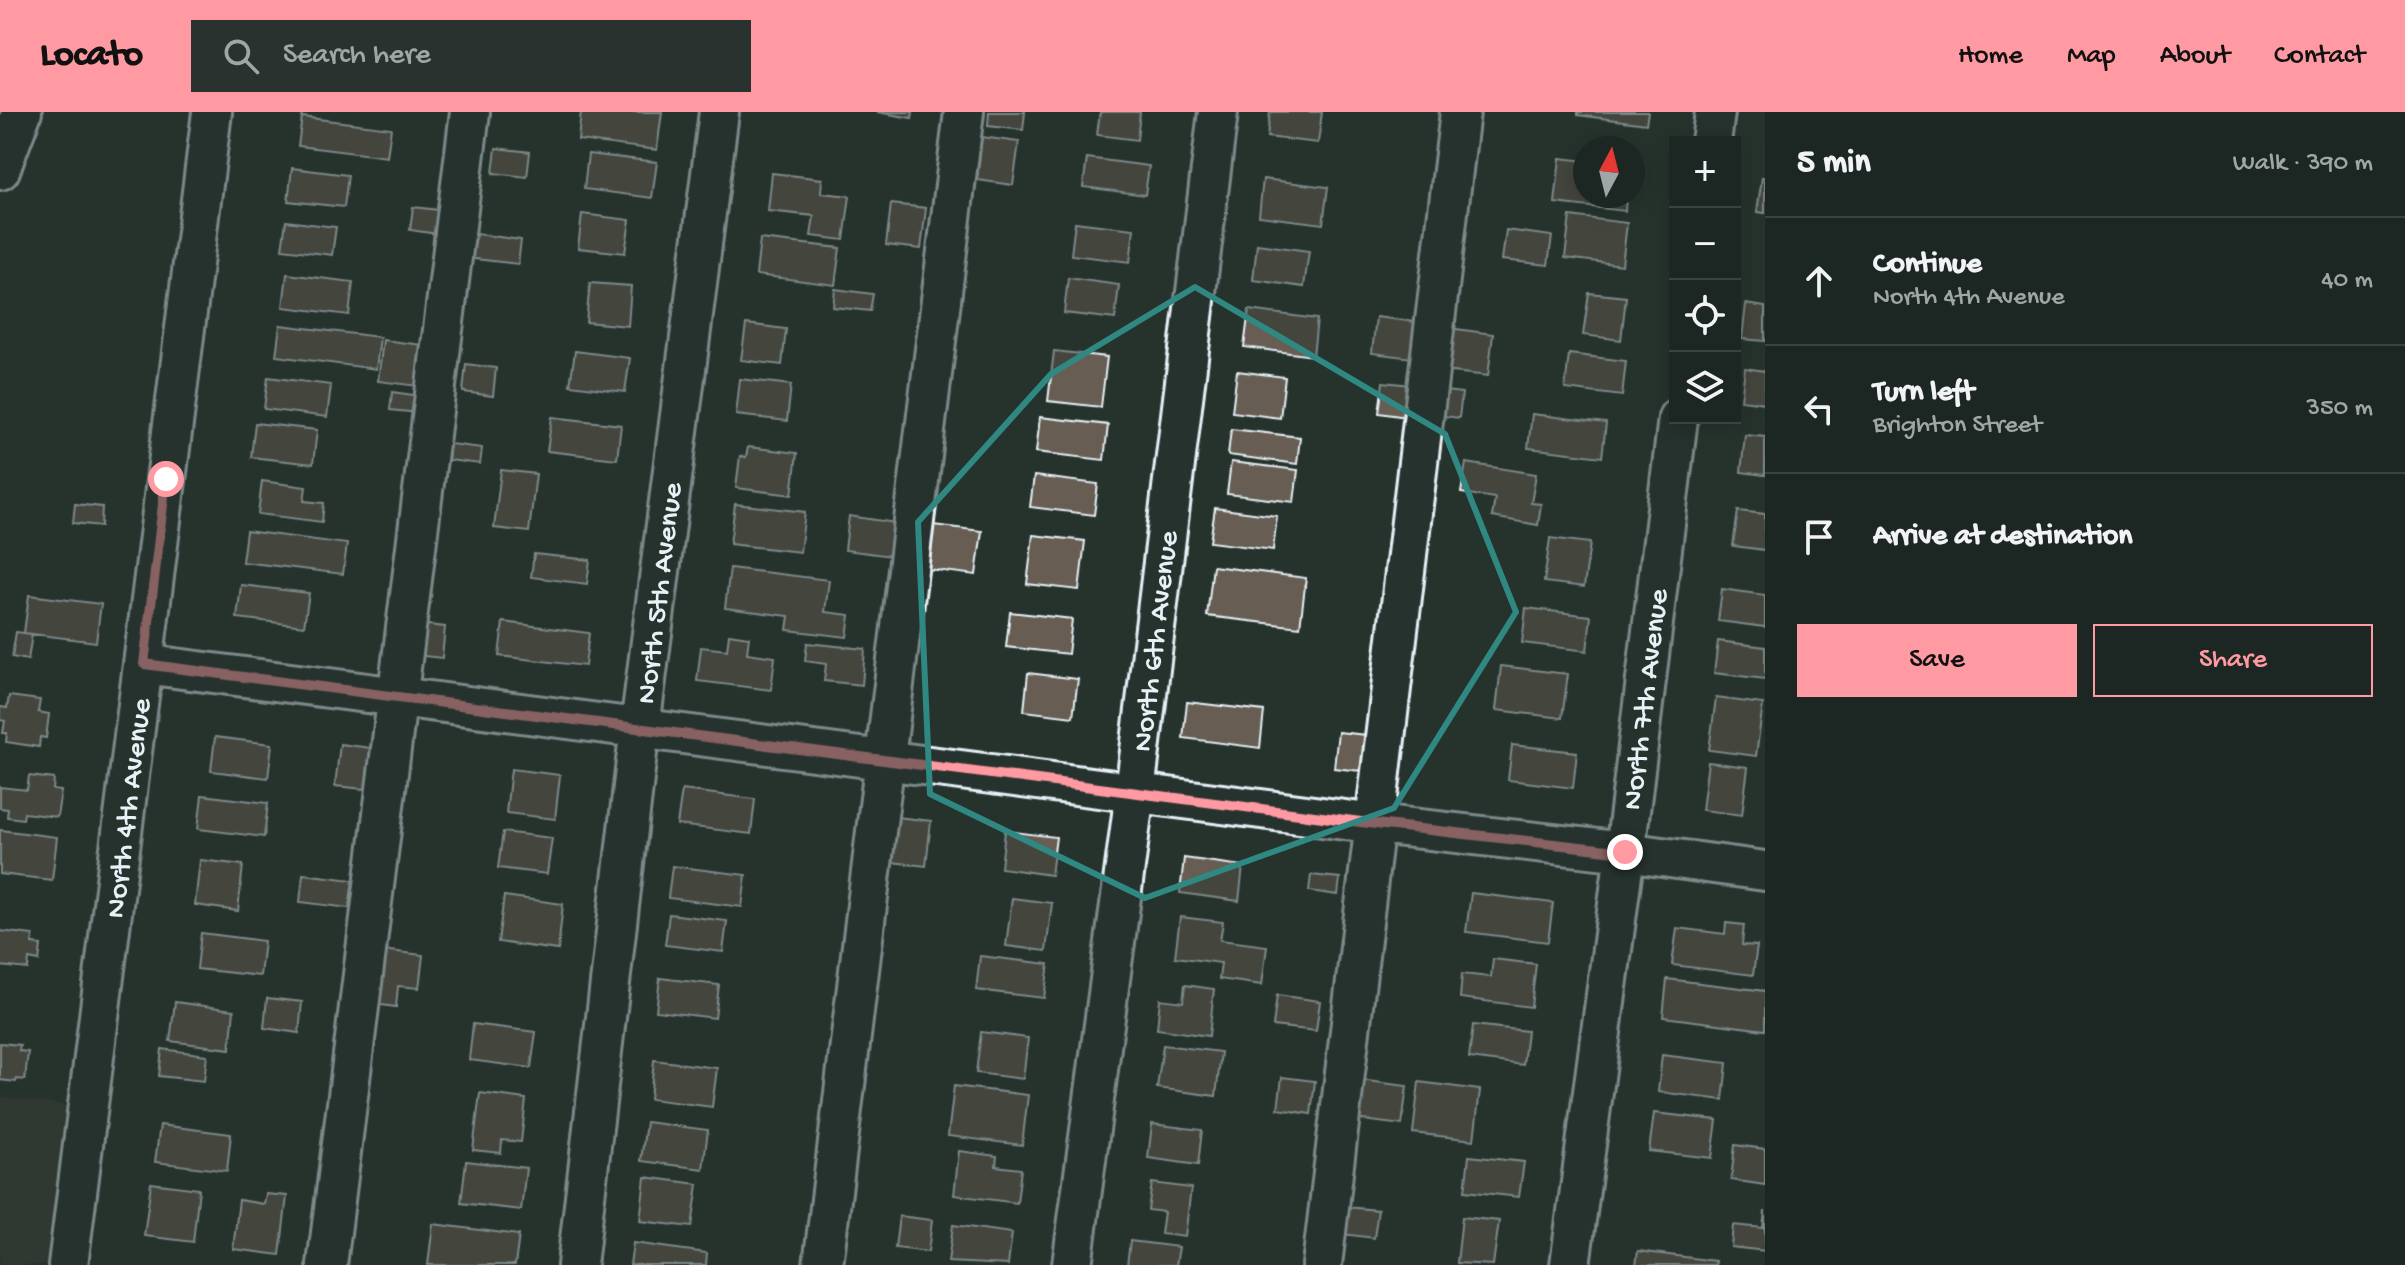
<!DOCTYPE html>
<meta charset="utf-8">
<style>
body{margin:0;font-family:"Gochi Hand",sans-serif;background:#29322f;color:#f1f3f6}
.controls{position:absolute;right:24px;top:24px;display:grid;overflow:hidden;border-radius:0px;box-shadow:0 4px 20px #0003}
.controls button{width:72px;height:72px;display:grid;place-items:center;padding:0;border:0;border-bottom:2px solid #3a4340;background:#1c2622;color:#f1f3f6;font:40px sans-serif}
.compass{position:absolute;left:1573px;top:24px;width:72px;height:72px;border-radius:50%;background:#1c2622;box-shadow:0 4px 20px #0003;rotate:7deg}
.stop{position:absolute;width:24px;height:24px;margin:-18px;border:6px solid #ff9aa2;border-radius:50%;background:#fff}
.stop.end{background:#ff9aa2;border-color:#fff;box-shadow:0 2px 8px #0008}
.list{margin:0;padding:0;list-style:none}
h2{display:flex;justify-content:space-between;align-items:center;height:104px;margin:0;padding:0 32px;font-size:34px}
h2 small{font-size:26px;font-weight:400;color:#a0a5a5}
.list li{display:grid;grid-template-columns:52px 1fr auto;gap:24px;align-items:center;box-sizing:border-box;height:128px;padding:0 32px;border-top:2px solid #3a4340}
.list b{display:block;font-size:30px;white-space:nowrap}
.list p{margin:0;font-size:26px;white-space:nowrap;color:#a0a5a5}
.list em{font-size:26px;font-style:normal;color:#a0a5a5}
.actions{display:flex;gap:16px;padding:24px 32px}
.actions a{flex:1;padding:18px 0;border:2px solid #ff9aa2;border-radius:0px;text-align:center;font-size:28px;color:#ff9aa2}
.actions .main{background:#ff9aa2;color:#111}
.icon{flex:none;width:44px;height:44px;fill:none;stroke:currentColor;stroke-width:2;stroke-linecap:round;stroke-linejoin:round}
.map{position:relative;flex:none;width:1765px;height:1153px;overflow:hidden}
header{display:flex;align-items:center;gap:48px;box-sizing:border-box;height:112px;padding:0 40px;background:#ff9aa2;color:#111}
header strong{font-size:38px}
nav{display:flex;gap:44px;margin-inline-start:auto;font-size:28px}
.search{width:560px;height:72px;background:#29322f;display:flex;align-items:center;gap:20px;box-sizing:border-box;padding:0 28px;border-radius:0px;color:#a0a5a5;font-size:30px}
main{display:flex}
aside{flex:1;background:#1c2622}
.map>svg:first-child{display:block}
.built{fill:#3a4038}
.building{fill:#675d52;stroke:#e8f1f8;stroke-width:2}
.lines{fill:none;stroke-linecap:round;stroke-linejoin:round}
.minor-casing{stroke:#e8f1f8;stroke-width:44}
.minor{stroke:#26332d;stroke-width:38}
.route{stroke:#ff9aa2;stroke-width:10}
.marked{fill:none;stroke:#308883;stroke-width:6;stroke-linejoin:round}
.labels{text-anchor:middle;stroke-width:7;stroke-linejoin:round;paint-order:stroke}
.street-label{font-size:30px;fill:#e8f1f8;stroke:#26332d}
</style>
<header>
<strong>Locato</strong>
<div class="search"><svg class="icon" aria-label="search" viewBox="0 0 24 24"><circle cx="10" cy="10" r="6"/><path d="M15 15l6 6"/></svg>Search here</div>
<nav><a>Home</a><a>Map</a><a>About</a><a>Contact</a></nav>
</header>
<main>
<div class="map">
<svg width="1765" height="1153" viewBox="0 0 1765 1153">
<rect width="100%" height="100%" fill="#26332d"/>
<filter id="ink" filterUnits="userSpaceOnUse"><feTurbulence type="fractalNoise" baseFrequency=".0125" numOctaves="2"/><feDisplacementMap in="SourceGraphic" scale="16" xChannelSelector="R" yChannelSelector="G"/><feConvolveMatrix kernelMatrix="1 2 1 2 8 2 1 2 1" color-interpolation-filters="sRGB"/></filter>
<g filter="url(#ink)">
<path class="built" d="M0,985L88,996L68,1153H0Z"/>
<path class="building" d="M581,0H662L657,38L578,28Z
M877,0H913L912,6Z
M989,0H1025L1023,18L988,14Z
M1100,0H1140L1137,28L1097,23Z
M1270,0H1322L1318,31L1267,25Z
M1578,0H1648L1646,12L1578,3Z
M302,5L391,16L387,45L298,34Z
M982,25L1019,30L1013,73L977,68Z
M496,36L530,40L527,65L493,61Z
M588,42L657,50L652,86L584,77Z
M1087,46L1149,54L1145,83L1083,75Z
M1560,46L1585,49V84H1626L1625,99L1555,91Z
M292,56L348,63L344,95L288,89Z
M772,61L822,67L821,81L850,84L844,128L811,124L814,104L768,99Z
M1762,65L1765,66V101L1757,100Z
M1263,67L1328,75L1323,112L1259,104Z
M891,92L926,96L921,137L886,133Z
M413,95L447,99L444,123L410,118Z
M582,102L630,108L625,141L578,136Z
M1570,104L1627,111L1622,153L1565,146Z
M286,109L336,115L332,143L282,137Z
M1075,110L1134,117L1130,150L1071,143Z
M1506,118L1552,124L1548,153L1502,148Z
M470,121L521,128L518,152L467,146Z
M760,127L840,136L835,173L756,163Z
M1257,132L1309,139L1304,175L1253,168Z
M287,162L353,170L349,203L283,195Z
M1068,166L1119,173L1115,207L1064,201Z
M590,171L631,174L628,214L586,210Z
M835,177L873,182L870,199L833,195Z
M1589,181L1626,185L1621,228L1583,223Z
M1746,192L1765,195V229L1742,227Z
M1249,198L1317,207L1313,244L1244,235Z
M1376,205L1416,210L1412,246L1372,241Z
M746,212L786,217L782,253L741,248Z
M280,213L380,225L376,257L276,244Z
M1449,216L1493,222L1488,264L1444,259Z
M383,228L423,233L418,274L378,269Z
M575,239L630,246L625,280L570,273Z
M1054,239L1107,245L1101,295L1048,289Z
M1569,242L1626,249L1622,284L1565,277Z
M466,252L496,256L493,284L463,280Z
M1745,256L1765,259V291L1741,288Z
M1237,259L1285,265L1280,306L1232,300Z
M268,265L331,273L327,305L264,297Z
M740,267L791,273L787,309L736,303Z
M1383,270L1411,273L1407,305L1379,301Z
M1438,278L1462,281L1459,306L1435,303Z
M392,280L421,284L419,301L390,298Z
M1532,302L1606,311L1602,345L1528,336Z
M552,305L621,313L617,347L547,339Z
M1040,305L1108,313L1104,348L1036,340Z
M255,311L317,318L313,352L251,345Z
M1231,317L1300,325L1297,352L1228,343Z
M1745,323L1765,325V363L1741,360Z
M450,332L482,336L480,352L448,348Z
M748,335L797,341L792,383L736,376L740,344L746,345Z
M1231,350L1298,358L1294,390L1227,382Z
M1466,351L1536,362L1531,391L1541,392L1538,413L1492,405L1495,386L1461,381Z
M501,358L536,362L529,420L494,416Z
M1034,364L1098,372L1094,403L1030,395Z
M262,369L306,375L304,389L324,391L322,410L258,402Z
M75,392L102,395L101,414L73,411Z
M735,392L805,400L800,440L730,432Z
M1215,396L1277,404L1273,438L1210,430Z
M1738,399L1765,402V438L1733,434Z
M849,404L896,411L891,444L845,438Z
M933,413L982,419L976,463L927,457Z
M246,419L347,432L343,462L242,450Z
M1033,423L1085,429L1079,478L1027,472Z
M1550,426L1590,431L1584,475L1544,470Z
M534,442L590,448L587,472L531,465Z
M1213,454L1306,466L1300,515L1207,504Z
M730,456L829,468L825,500L850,503L847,525L787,518L789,504L725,496Z
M241,473L309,481L304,514L237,506Z
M1722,477L1765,483V515L1718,509Z
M29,483L101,492L96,530L24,521Z
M1526,496L1591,504L1587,539L1522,531Z
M1010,500L1072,507L1068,542L1006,535Z
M503,510L589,521L585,554L499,544Z
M419,512L445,515L442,546L415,543Z
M16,520L32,522L28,548L12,545Z
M729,522L749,525L747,541L775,545L771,578L697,569L701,535L727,538Z
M1718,529L1765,535V567L1714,561Z
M807,531L865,537L862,573L824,569L826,552L805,549Z
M1501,554L1568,562L1562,606L1496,598Z
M1028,561L1078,567L1073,605L1024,599Z
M9,584L40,588L38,600L49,602L46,626L40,625L39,635L6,630L7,621H3L5,609L0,608V595L7,596Z
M1716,586L1763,592L1756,644L1709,638Z
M1187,590L1264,599L1260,636L1183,626Z
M1338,620L1366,623L1361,659L1334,656Z
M215,625L272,632L268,666L211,659Z
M340,632L379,637L374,678L335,674Z
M1512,633L1577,640L1573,676L1508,668Z
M1708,650L1748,655L1742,703L1702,698Z
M511,657L560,663L555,707L506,701Z
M29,664L54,667L53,678L61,679L57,705L24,701L23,707L7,705L8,697L0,696V675L27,678Z
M682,678L755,687L751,722L677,713Z
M202,683L268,691L264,725L198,717Z
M888,704L931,709L926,754L883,749Z
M0,718L57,725L52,768L0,762Z
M1005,719L1056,725L1051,763L1001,756Z
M503,720L552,726L547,762L498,756Z
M1184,746L1243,754L1239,789L1180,781Z
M200,748L243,753L238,799L195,793Z
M672,754L746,763L742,795L668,786Z
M303,762L353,768L349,796L300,790Z
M1311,763L1340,766L1338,783L1309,779Z
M1471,781L1553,791L1548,830L1466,820Z
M504,784L563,792L558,838L498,830Z
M1012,786L1052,791L1046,839L1006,834Z
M669,802L727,809L723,840L665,833Z
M1180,805L1223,810L1220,828L1267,834L1262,873L1219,867L1221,851L1175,845Z
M1726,811L1744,813L1742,833L1757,834L1753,863L1672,853L1677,816L1725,822Z
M0,819L33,823L32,832L41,833L39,849L29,847L28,857L0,854Z
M201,821L264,829L260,864L197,857Z
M373,837L423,843L419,876L398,874L396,895L366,891Z
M980,844L1049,852L1044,886L976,878Z
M1493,847L1536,852L1531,895L1460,886L1462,862L1491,865Z
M660,866L719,873L715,906L656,899Z
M1667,867L1765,879V918L1663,905Z
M1185,873L1214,877L1209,924L1157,917L1160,887L1183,890Z
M1277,883L1320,889L1316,919L1273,914Z
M267,886L302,890L299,921L264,916Z
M175,890L234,898L230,937L170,929Z
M473,912L536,920L531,956L469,948Z
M1473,913L1527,919L1523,953L1469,946Z
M981,920L1028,926L1023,967L976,961Z
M0,931L20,933L19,939L28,940L25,968L17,967L16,970L0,968Z
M1163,933L1221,940L1216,984L1157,976Z
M162,937L207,943L204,969L159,964Z
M1662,943L1727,951L1723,988L1658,980Z
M654,948L717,956L712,995L650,987Z
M1282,965L1315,969L1311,1002L1278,997Z
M1359,968L1407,974L1402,1013L1354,1007Z
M1419,970L1480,978L1474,1028L1413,1021Z
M954,974L1028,983L1022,1033L948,1024Z
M480,981L526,987L521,1030L502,1028L501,1041L473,1038Z
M1654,1001L1717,1008L1712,1046L1649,1039Z
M646,1010L708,1018L703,1057L641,1049Z
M1152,1012L1202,1018L1198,1053L1148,1046Z
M160,1013L231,1022L227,1059L155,1050Z
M1735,1033L1765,1037V1073L1731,1068Z
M959,1039L997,1044L996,1054L1021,1057L1017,1091L954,1083Z
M1469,1044L1524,1050L1519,1085L1465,1079Z
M466,1049L526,1056L521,1098L461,1091Z
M645,1065L698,1072L692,1115L640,1109Z
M151,1071L199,1077L193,1130L144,1124Z
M1152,1071L1191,1076L1185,1125L1161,1122L1164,1100L1148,1098Z
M266,1082L287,1084L280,1143L233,1137L239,1088L264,1092Z
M1345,1095L1378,1098L1374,1126L1342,1122Z
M1765,1099V1139L1731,1135L1733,1113L1763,1116Z
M899,1104L932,1108L928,1140L895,1136Z
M1462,1105L1499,1109L1493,1153L1457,1151Z
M433,1112L519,1123L515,1153H428Z
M953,1113L1012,1121L1008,1153L948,1150Z
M1130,1129L1179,1135L1176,1153H1127Z
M633,1131L707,1141L706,1153H630Z
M1638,1139L1716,1149L1715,1153H1636Z"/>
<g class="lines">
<defs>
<path id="minor" d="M1711,30L1715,0
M0,58L22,0
M144,552L1376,712L1625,740L1765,759
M68,1153L212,0
M327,1153L470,0
M577,1153L640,615L719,0
M823,1153L964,0
M1072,1153L1135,680L1218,0
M1322,1153L1460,0
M1570,1153L1625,740L1678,306"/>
</defs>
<use href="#minor" class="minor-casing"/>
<use href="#minor" class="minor"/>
</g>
</g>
<g class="lines" filter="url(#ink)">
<path class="route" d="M166,367L144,552L1376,712L1625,740"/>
</g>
<path d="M0 0H1765V1153H0ZM1195,175L1445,322L1516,500L1394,696L1145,786L930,682L918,410L1051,262Z" fill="#26332d" fill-opacity=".55" fill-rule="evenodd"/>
<path class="marked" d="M1195,175L1445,322L1516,500L1394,696L1145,786L930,682L918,410L1051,262Z"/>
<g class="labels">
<g class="street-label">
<text transform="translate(657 481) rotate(-83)" y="10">North 5th Avenue</text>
<text transform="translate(1153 529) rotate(-83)" y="10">North 6th Avenue</text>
<text transform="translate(1643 587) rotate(-83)" y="10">North 7th Avenue</text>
<text transform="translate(126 696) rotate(-83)" y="10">North 4th Avenue</text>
</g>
</g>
</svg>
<div class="controls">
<button>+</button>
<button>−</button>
<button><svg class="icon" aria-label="locate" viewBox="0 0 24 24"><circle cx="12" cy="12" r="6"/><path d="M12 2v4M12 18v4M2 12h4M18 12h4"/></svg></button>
<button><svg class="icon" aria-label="layers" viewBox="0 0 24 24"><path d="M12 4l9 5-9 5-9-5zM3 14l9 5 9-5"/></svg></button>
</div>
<svg class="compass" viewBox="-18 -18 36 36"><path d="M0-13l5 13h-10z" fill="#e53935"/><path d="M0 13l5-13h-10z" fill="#a0a5a5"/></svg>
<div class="stop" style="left:166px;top:367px"></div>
<div class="stop end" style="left:1625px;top:740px"></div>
</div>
<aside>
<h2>5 min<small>Walk · 390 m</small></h2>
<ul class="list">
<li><svg class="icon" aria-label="ahead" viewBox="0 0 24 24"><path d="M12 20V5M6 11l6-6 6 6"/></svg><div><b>Continue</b><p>North 4th Avenue</p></div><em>40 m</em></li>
<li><svg class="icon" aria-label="left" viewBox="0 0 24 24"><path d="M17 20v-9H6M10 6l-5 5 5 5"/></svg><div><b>Turn left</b><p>Brighton Street</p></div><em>350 m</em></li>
<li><svg class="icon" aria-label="arrive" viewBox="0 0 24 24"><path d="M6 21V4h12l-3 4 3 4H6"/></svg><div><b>Arrive at destination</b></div></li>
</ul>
<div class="actions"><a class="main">Save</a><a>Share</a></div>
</aside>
</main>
